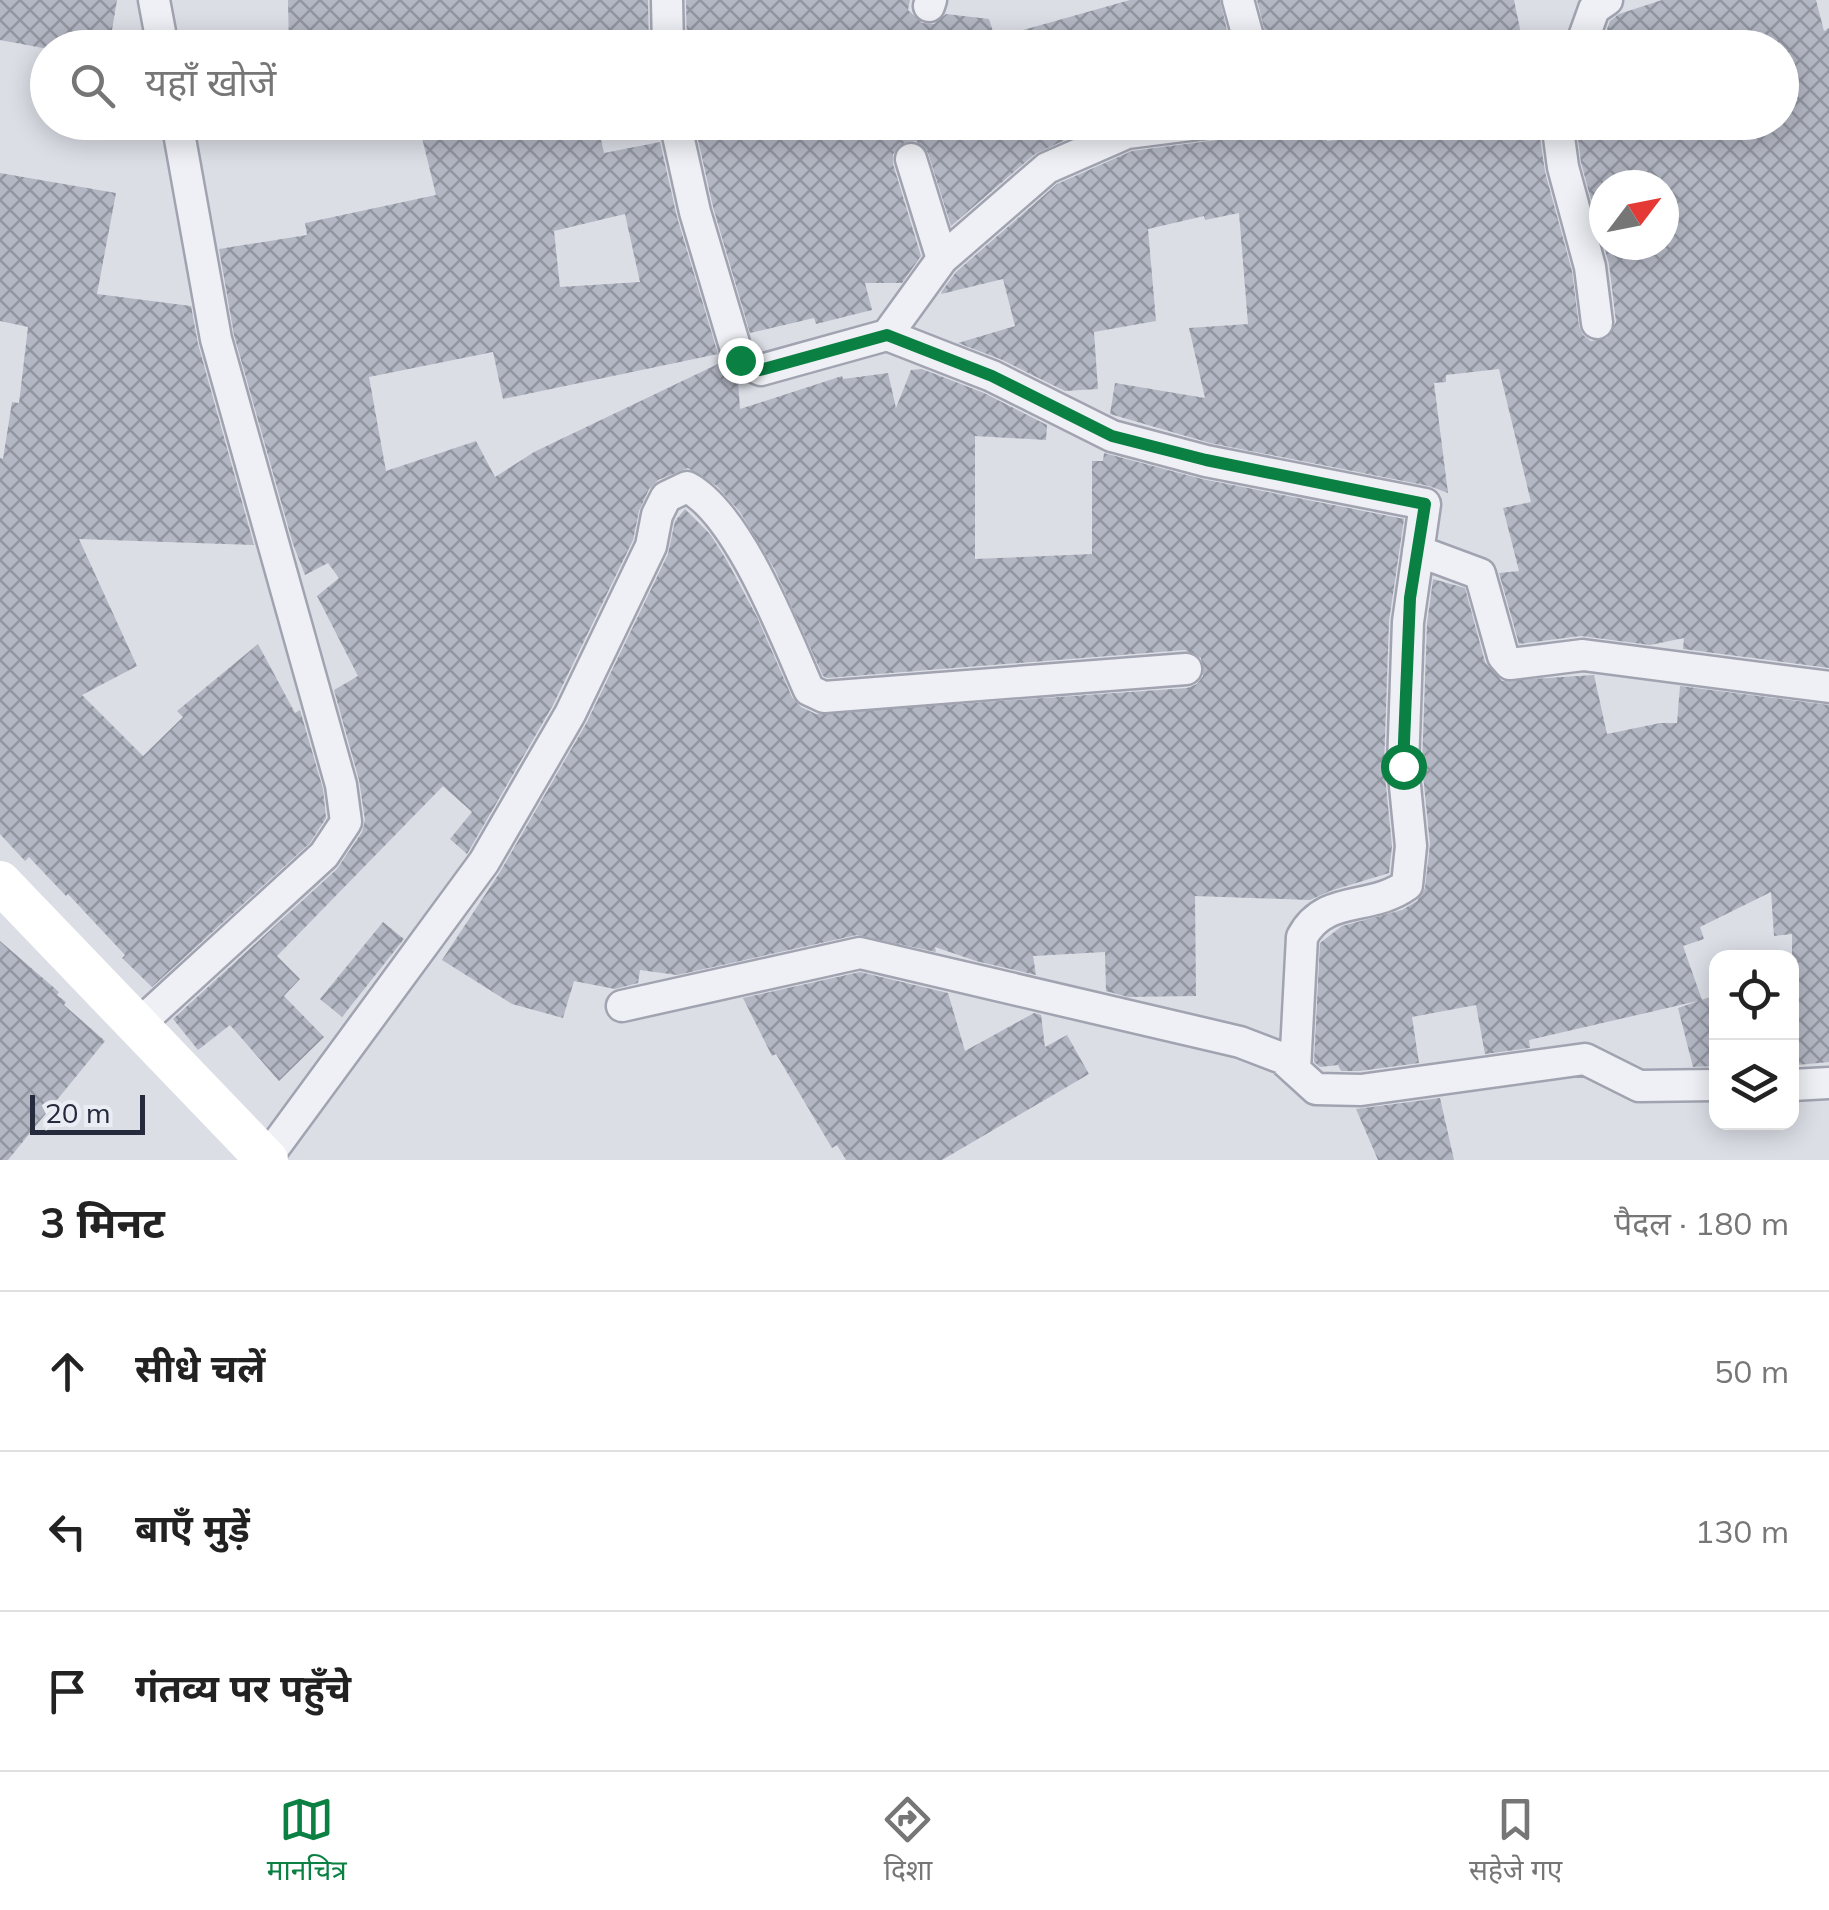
<!DOCTYPE html>
<html lang="hi">
<meta charset="utf-8">
<style>
body{margin:0;font-family:Mulish,"Noto Sans Devanagari",sans-serif;background:#f2f2f2;color:#222}
.controls{position:absolute;right:30px;bottom:30px;display:grid;overflow:hidden;border-radius:20px;box-shadow:0 5px 25px #0003}
.controls button{width:90px;height:90px;display:grid;place-items:center;padding:0;border:0;border-bottom:2px solid #e0e0e0;background:#fff;color:#222;font:50px sans-serif}
.compass{position:absolute;left:1589px;top:170px;width:90px;height:90px;border-radius:50%;background:#fff;box-shadow:0 5px 25px #0003;rotate:58deg}
.scale{position:absolute;left:30px;bottom:25px;width:115px;box-sizing:border-box;padding-left:10px;border:5px solid #252a3d;border-top:0;font-size:28px;line-height:35px;white-space:nowrap;color:#252a3d;-webkit-text-stroke:8px #ebedf4;paint-order:stroke}
.stop{position:absolute;width:30px;height:30px;margin:-22px;border:8px solid #0b8043;border-radius:50%;background:#fff}
.stop.end{background:#0b8043;border-color:#fff;box-shadow:0 2px 10px #0008}
.list{margin:0;padding:0;list-style:none}
h2{display:flex;justify-content:space-between;align-items:center;height:130px;margin:0;padding:0 40px;font-size:42px}
h2 small{font-size:32px;font-weight:400;color:#767676}
.list li{display:grid;grid-template-columns:65px 1fr auto;gap:30px;align-items:center;box-sizing:border-box;height:160px;padding:0 40px;border-top:2px solid #e0e0e0}
.list b{display:block;font-size:38px;white-space:nowrap}
.list em{font-size:32px;font-style:normal;color:#767676}
.icon{flex:none;width:55px;height:55px;fill:none;stroke:currentColor;stroke-width:2;stroke-linecap:round;stroke-linejoin:round}
.map{position:relative;flex:none;width:1829px;height:1160px;overflow:hidden}
.search{position:absolute;background:#fff;box-shadow:0 5px 25px #0003;left:30px;right:30px;top:30px;height:110px;display:flex;align-items:center;gap:25px;box-sizing:border-box;padding:0 35px;border-radius:55px;color:#767676;font-size:38px}
.sheet{height:610px;background:#fff}
nav{display:flex;justify-content:space-around;align-items:center;box-sizing:border-box;height:140px;border-top:2px solid #e0e0e0;background:#fff;font-size:28px;color:#767676}
nav a{display:grid;justify-items:center;gap:5px}
nav .on{color:#0b8043}
.map>svg:first-child{display:block}
.building{fill:url(#building-cross-hatch);fill-rule:evenodd}
.lines{fill:none;stroke-linecap:round;stroke-linejoin:round}
.street-casing{stroke:#a1a4b0;stroke-width:35}
.street{stroke:#eef0f5;stroke-width:30}
.secondary{stroke:#fff;stroke-width:42}
.route{stroke:#0b8043;stroke-width:12}
</style>
<div class="map">
<svg width="1829" height="1160" viewBox="0 0 1829 1160">
<defs>
<pattern id="building-cross-hatch" width="8" height="8" patternUnits="userSpaceOnUse" patternTransform="scale(2.5)"><rect width="8" height="8" fill="#b3b7c3"/><path d="M0 0l8 8M0 8l8-8" fill="none" stroke="#9195a0"/></pattern>
</defs>
<rect width="100%" height="100%" fill="#dcdee6"/>
<path class="building" d="M0,0H117L109,48H43L0,40Z
M288,0H648L649,48H289Z
M686,0H910L908,10L922,23L934,24L946,14L989,19L995,38L1130,0H1220L1231,48H687Z
M1257,0H1514L1524,48H1269Z
M1662,0H1816L1824,31L1829,28V668L1683,649L1684,638L1650,645L1581,636L1519,644L1499,573L1519,571L1503,508L1531,502L1499,369L1446,375V382L1434,383L1448,493L1429,486L1210,443L1110,414L1115,383L1205,398L1189,328L1248,324L1239,213L1205,220L1204,216L1148,229L1156,321L1094,332L1098,389L1065,391L1000,359L958,343L1015,326L1003,279L941,294L942,291L956,272L1057,184L1132,151L1217,140L1226,136L1232,122H1326L1327,141L1436,130V133L1494,124H1538L1545,172L1572,271L1579,326L1583,335L1591,341L1607,338L1616,322L1609,264L1581,163L1576,122H1782V48H1600L1610,21L1619,14ZM1604,185H1664V245H1604Z
M483,122H597L604,153L660,142L677,217L718,354L503,399L493,352L369,377L386,471L476,441L495,477L534,452L720,363L725,373L738,380L740,409L842,376L843,379L888,373L896,408L911,370L922,369L984,393L1047,425L1046,440L975,436V559L1092,554V461H1103L1104,453L1202,479L1404,519L1389,621L1384,766L1392,846L1389,873L1330,891L1310,900L1195,896L1196,996L1128,997L1106,991L1105,952L1033,956L1036,975L976,961L935,947L936,952L857,935L677,975L640,970L638,983L615,989L574,981L563,1018L512,1004L442,960L500,872L587,722L668,554L675,521L685,509L710,534L726,559L757,617L792,697L801,707L816,714L1187,688L1197,684L1203,676L1201,658L1185,650L827,678L823,676L775,570L740,512L717,486L688,468L658,480L649,489L639,511L633,540L553,705L467,854L450,839L472,812L443,786L277,956L300,979L284,996L324,1037L279,1081L230,1025L198,1050L173,1019L337,869L362,832L365,820L359,780L334,690L358,676L317,596L339,578L328,563L305,575L293,544L234,335L219,249L307,235L305,223L436,195L422,138ZM625,214L640,282L560,287L554,231Z
M722,122H792L793,136L866,134V122H901V135L987,122H1104L1035,154L951,226L928,153L916,141L905,142L893,154V164L921,256L902,283H865L872,310L816,324L814,318L750,333L713,207L695,126Z
M0,173L116,193L97,294L191,306L198,344L254,545L79,539L137,666L82,695L143,756L183,717L177,711L258,644L295,713L300,710L323,789L326,818L310,843L152,987L122,958L125,955L68,894L66,896L29,857L25,861L0,834V458L3,459L12,402L19,403L28,327L0,321Z
M1433,579L1465,588L1485,662L1502,681L1594,675L1607,734L1660,723H1677L1680,686L1829,705V1062L1797,1065L1792,1016V934L1774,936L1771,892L1700,927L1704,939L1683,946L1702,1000L1529,1040L1530,1048L1485,1054L1476,1005L1412,1017L1419,1063L1360,1071H1341L1338,1065L1320,1067L1314,1062L1320,943L1342,926L1402,910L1417,901L1425,888L1430,844L1422,765L1427,624Z
M383,922L404,939L342,1017L320,999Z
M0,941L59,992L57,995L66,1002L64,1005L105,1041L8,1160H0Z
M860,972L948,993L965,1051L1034,1013L1041,1015L1045,1047L1067,1035L1089,1074L942,1160H846L837,1145L832,1148L776,1054L772,1056L743,998Z
M1716,995V1066L1693,1067L1678,1008Z
M1440,1098L1454,1160H1378L1356,1109Z"/>
<g class="lines">
<defs>
<path id="street" d="M154,0L163,48
M667,0L668,48
M1238,0L1251,48
M929,6L931,0
M1580,48L1594,9L1607,0
M675,122L695,212L739,360L761,370L887,335L942,259L1047,168L1127,133L1214,122
M1557,122L1563,167L1590,267L1597,323
M911,159L942,259
M887,335L992,376L1112,436L1206,461L1425,504L1408,622L1403,766L1411,846L1407,885C1369,912 1325,894 1302,937L1295,1070
M1418,551L1480,574L1503,656L1510,664L1583,655L1829,687
M622,1006L860,953L1240,1042L1282,1058L1316,1089L1361,1090L1585,1059L1639,1086L1716,1085
M138,1025L324,855L346,822L341,785L216,339L177,122
M1792,1085L1829,1083
M265,1160L484,862L570,714L651,546L657,515L666,497L687,487C739,514 785,636 809,690L824,697L1186,669"/>
</defs>
<use href="#street" class="street-casing"/>
<use href="#street" class="street"/>
<path class="secondary" d="M0,882L267,1160"/>
</g>
<g class="lines">
<path class="route" d="M740,360L760,370L887,335L992,376L1112,436L1206,460L1425,504L1410,598L1403,766"/>
</g>
</svg>
<div class="controls">
<button><svg class="icon" aria-label="locate" viewBox="0 0 24 24"><circle cx="12" cy="12" r="6"/><path d="M12 2v4M12 18v4M2 12h4M18 12h4"/></svg></button>
<button><svg class="icon" aria-label="layers" viewBox="0 0 24 24"><path d="M12 4l9 5-9 5-9-5zM3 14l9 5 9-5"/></svg></button>
</div>
<svg class="compass" viewBox="-18 -18 36 36"><path d="M0-13l5 13h-10z" fill="#e53935"/><path d="M0 13l5-13h-10z" fill="#767676"/></svg>
<div class="scale">20 m</div>
<div class="stop" style="left:1403px;top:766px"></div>
<div class="stop end" style="left:740px;top:360px"></div>
<div class="search"><svg class="icon" aria-label="search" viewBox="0 0 24 24"><circle cx="10" cy="10" r="6"/><path d="M15 15l6 6"/></svg>यहाँ खोजें</div>
</div>
<section class="sheet">
<h2>3 मिनट<small>पैदल · 180 m</small></h2>
<ul class="list">
<li><svg class="icon" aria-label="ahead" viewBox="0 0 24 24"><path d="M12 20V5M6 11l6-6 6 6"/></svg><div><b>सीधे चलें</b></div><em>50 m</em></li>
<li><svg class="icon" aria-label="left" viewBox="0 0 24 24"><path d="M17 20v-9H6M10 6l-5 5 5 5"/></svg><div><b>बाएँ मुड़ें</b></div><em>130 m</em></li>
<li><svg class="icon" aria-label="arrive" viewBox="0 0 24 24"><path d="M6 21V4h12l-3 4 3 4H6"/></svg><div><b>गंतव्य पर पहुँचे</b></div></li>
</ul>
</section>
<nav>
<a class="on"><svg class="icon" aria-label="map" viewBox="0 0 24 24"><path d="M3 6l6-2 6 2 6-2v14l-6 2-6-2-6 2zM9 4v14M15 6v14"/></svg>मानचित्र</a>
<a><svg class="icon" aria-label="directions" viewBox="0 0 24 24"><path d="M12 3l9 9-9 9-9-9zM9 14v-3h6M13 9l2 2-2 2"/></svg>दिशा</a>
<a><svg class="icon" aria-label="saved" viewBox="0 0 24 24"><path d="M7 4h10v16l-5-4-5 4z"/></svg>सहेजे गए</a>
</nav>
